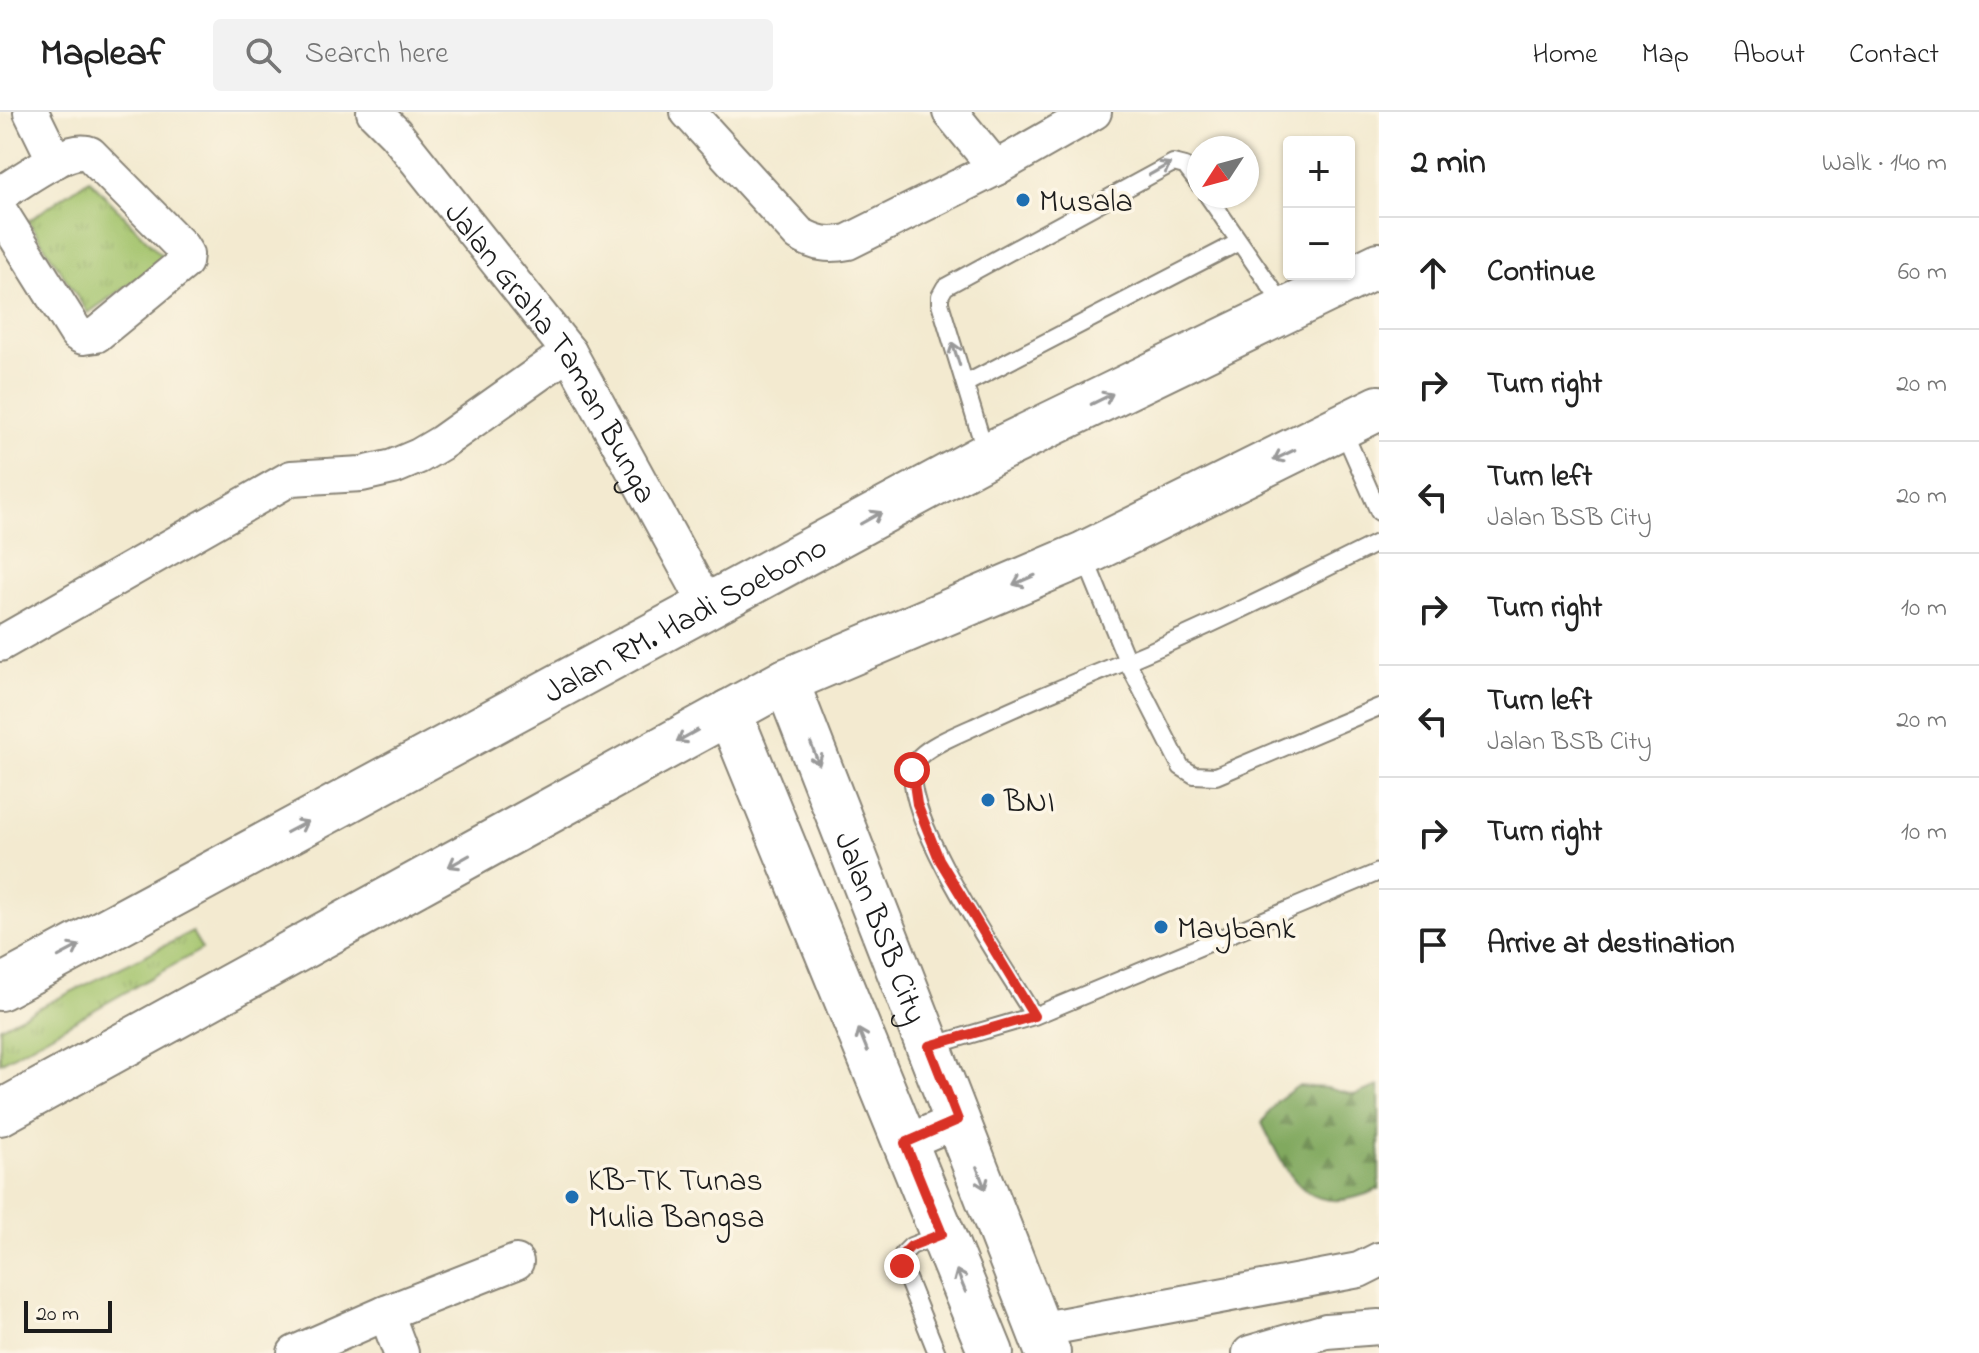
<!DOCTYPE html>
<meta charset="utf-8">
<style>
body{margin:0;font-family:"Indie Flower",sans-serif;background:#f2f2f2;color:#222}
.controls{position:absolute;right:24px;top:24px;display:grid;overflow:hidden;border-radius:8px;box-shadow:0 2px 6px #0004}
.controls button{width:72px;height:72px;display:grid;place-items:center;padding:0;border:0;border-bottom:2px solid #e0e0e0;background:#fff;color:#222;font:40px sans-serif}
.compass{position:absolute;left:1187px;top:24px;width:72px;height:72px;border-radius:50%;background:#fff;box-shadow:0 2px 6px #0004;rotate:234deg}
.scale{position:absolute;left:24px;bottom:20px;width:88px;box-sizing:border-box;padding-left:8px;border:4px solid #1c1c1c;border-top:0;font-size:22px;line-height:28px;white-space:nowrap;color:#1c1c1c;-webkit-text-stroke:6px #fcf5e5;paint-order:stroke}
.stop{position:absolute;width:24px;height:24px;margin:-18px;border:6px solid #d93025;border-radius:50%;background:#fff}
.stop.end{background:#d93025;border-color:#fff;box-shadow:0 2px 8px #0008}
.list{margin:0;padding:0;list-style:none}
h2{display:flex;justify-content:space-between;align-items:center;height:104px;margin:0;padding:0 32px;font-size:34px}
h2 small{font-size:26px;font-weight:400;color:#767676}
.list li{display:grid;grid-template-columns:52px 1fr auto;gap:24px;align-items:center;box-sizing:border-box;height:112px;padding:0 32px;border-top:2px solid #e0e0e0}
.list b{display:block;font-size:30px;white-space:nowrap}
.list p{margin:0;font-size:26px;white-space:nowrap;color:#767676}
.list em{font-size:26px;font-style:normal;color:#767676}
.icon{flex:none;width:44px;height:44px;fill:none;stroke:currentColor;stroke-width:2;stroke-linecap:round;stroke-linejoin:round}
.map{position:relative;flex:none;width:1379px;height:1241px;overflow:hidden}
header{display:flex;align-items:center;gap:48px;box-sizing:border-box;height:112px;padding:0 40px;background:#fff;border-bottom:2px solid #e0e0e0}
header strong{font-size:38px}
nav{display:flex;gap:44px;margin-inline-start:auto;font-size:28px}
.search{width:560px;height:72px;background:#f2f2f2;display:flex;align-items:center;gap:20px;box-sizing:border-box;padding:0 28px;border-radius:8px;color:#767676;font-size:30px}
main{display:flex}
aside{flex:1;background:#fff}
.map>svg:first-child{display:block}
.forest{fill:url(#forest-firs);stroke:#4e623e;stroke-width:2}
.park{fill:url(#park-tufts);stroke:#5f7044;stroke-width:2}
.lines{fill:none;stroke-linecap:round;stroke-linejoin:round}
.lane-casing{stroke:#888376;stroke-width:20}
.street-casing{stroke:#888376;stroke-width:38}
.secondary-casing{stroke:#888376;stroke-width:48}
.primary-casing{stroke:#888376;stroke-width:48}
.lane{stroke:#fff;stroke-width:16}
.street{stroke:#fff;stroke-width:34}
.secondary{stroke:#fff;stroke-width:44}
.primary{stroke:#fff;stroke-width:44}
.oneway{stroke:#999}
.route{stroke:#d93025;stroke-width:10}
.poi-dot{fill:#1f6fb2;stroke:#fcf5e5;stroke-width:3}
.labels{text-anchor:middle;stroke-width:7;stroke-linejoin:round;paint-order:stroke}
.poi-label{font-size:32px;fill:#1c1c1c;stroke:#fcf5e5;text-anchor:start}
.street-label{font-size:32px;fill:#1c1c1c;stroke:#fcf5e5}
</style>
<header>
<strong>Mapleaf</strong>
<div class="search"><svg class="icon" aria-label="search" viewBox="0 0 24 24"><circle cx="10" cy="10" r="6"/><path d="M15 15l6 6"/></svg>Search here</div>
<nav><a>Home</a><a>Map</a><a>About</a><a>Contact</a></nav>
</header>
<main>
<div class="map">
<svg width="1379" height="1241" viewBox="0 0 1379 1241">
<defs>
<pattern id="forest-firs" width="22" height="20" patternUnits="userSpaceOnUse" patternTransform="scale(2)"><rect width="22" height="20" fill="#81a95f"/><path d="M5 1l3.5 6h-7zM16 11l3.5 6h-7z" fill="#69894e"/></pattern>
<pattern id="park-tufts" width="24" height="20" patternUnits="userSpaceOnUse" patternTransform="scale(2)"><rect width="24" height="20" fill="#a2c36b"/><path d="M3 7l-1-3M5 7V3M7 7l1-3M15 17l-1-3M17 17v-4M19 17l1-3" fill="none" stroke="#8ba75c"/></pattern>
</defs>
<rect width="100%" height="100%" fill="#fcf5e5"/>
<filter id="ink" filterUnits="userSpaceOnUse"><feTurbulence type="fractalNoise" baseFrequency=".0125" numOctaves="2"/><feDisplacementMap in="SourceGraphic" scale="16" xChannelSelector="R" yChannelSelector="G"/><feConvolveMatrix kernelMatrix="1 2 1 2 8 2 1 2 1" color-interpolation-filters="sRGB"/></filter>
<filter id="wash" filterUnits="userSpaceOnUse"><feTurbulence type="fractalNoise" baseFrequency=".006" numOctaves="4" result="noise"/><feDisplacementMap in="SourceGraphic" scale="32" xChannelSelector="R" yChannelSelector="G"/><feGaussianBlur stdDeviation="1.8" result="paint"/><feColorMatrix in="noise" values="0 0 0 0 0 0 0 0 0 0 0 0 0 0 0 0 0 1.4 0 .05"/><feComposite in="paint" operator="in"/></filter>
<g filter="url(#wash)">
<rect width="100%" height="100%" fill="#f3ead0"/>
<path class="forest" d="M1298,974L1327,976L1354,983L1379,974V1077C1307,1109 1290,1068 1262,1011L1277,989Z"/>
<path class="park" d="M89,67L165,147L88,201L28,109Z
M192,820L202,837L0,951V915Z"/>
</g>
<g filter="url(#ink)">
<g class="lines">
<defs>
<path id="lane" d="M1208,84L1286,197
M965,272L1239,130
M1343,318L1379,400
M986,342L940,191V184L945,175L1173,51L1185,54L1199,72
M1084,444L1127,549L1181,655L1194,663L1216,664L1379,595
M1034,904C1005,856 903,708 913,656C916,636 965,620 982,611C1030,588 1078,569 1127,549C1213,513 1296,471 1379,430
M931,934L1034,904L1379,760
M937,1241L902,1154L903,1142L911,1134L942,1122"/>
<g id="street">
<path d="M31,0L55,49"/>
<path id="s1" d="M374,0L395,21L569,240L707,493"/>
<path d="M688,0L799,122C816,132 828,134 848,130L996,56L1094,0"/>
<path d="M950,0L996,56"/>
<path d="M0,82C20,71 69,32 90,42L181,134L186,142L185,150L96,223L83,225L77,222L0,99"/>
<path d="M0,532L291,366L362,362L393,355L419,344L441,331L569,240"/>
<path d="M905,1031L958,1008"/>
<path d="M386,1201L401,1241"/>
<path d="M1038,1218L1359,1158L1379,1148"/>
<path d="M295,1241L386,1201L516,1150"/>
<path d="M1250,1241L1326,1219L1379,1215"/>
</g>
<g id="secondary">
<path id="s2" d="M786,569L1048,1241"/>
<path d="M729,600L991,1241"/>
</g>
<g id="primary">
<path id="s3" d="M0,876L987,343L1379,153"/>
<path d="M0,1001L786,569L1084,442L1379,296"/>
</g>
</defs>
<use href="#lane" class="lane-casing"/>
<use href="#street" class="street-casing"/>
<use href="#secondary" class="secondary-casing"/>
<use href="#primary" class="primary-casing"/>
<use href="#lane" class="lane"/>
<use href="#street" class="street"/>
<use href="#secondary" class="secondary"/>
<use href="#primary" class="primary"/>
</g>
<defs><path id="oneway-shaft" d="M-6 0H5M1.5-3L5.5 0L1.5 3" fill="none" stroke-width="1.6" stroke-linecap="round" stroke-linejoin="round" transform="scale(2)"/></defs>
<g class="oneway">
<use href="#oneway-shaft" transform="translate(1160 57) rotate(-29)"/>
<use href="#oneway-shaft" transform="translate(956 242) rotate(-108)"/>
<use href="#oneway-shaft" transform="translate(1102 287) rotate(-26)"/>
<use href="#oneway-shaft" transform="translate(1284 343) rotate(154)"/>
<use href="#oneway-shaft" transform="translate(871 406) rotate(-29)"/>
<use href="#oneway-shaft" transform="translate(1024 468) rotate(157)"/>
<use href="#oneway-shaft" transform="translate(687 624) rotate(151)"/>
<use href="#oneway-shaft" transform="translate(815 642) rotate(69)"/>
<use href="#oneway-shaft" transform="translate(297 715) rotate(-28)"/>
<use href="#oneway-shaft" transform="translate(459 749) rotate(151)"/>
<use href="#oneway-shaft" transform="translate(69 839) rotate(-28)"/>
<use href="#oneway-shaft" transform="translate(863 928) rotate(-112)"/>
<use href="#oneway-shaft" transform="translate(981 1066) rotate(69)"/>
<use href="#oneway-shaft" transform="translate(961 1169) rotate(-112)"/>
</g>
</g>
<g class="lines" filter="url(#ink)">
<path class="route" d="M902,1154L903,1142L911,1134L942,1122L905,1031L958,1008L929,934L1034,904L939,747L917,692L912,658"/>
</g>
<g class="poi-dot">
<circle cx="1023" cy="88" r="8"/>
<circle cx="988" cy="688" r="8"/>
<circle cx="1161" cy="815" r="8"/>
<circle cx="572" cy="1085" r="8"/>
</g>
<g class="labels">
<g class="poi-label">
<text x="1039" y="99">Musala</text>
<text x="1004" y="699">BNI</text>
<text x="1177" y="826">Maybank</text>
<text x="588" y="1078">KB-TK Tunas<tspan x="588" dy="37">Mulia Bangsa</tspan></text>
</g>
<g class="street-label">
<text dy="11" stroke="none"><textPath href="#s1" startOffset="300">Jalan Graha Taman Bunga</textPath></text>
<text dy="11" stroke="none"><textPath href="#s3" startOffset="778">Jalan RM. Hadi Soebono</textPath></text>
<text dy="11" stroke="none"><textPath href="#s2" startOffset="264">Jalan BSB City</textPath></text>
</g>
</g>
</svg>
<div class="controls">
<button>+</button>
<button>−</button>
</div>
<svg class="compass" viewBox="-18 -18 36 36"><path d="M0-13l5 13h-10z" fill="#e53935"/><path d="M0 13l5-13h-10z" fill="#767676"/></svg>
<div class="scale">20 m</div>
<div class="stop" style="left:912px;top:658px"></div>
<div class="stop end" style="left:902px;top:1154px"></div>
</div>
<aside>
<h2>2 min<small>Walk · 140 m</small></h2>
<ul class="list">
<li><svg class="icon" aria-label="ahead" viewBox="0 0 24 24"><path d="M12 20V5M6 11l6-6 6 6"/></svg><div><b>Continue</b></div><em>60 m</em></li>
<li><svg class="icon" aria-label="right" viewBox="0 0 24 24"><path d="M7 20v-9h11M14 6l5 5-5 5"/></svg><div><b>Turn right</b></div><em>20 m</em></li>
<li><svg class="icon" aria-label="left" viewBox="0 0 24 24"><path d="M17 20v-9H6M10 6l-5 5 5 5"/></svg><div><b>Turn left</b><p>Jalan BSB City</p></div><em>20 m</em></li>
<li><svg class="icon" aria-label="right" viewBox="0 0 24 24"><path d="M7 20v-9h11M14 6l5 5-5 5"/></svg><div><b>Turn right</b></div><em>10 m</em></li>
<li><svg class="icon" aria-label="left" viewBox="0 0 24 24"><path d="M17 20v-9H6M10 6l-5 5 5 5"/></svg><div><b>Turn left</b><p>Jalan BSB City</p></div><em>20 m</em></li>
<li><svg class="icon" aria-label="right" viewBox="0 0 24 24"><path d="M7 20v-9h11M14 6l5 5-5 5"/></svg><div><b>Turn right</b></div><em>10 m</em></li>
<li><svg class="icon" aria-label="arrive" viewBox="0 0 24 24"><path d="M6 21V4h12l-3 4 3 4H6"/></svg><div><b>Arrive at destination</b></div></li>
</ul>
</aside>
</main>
